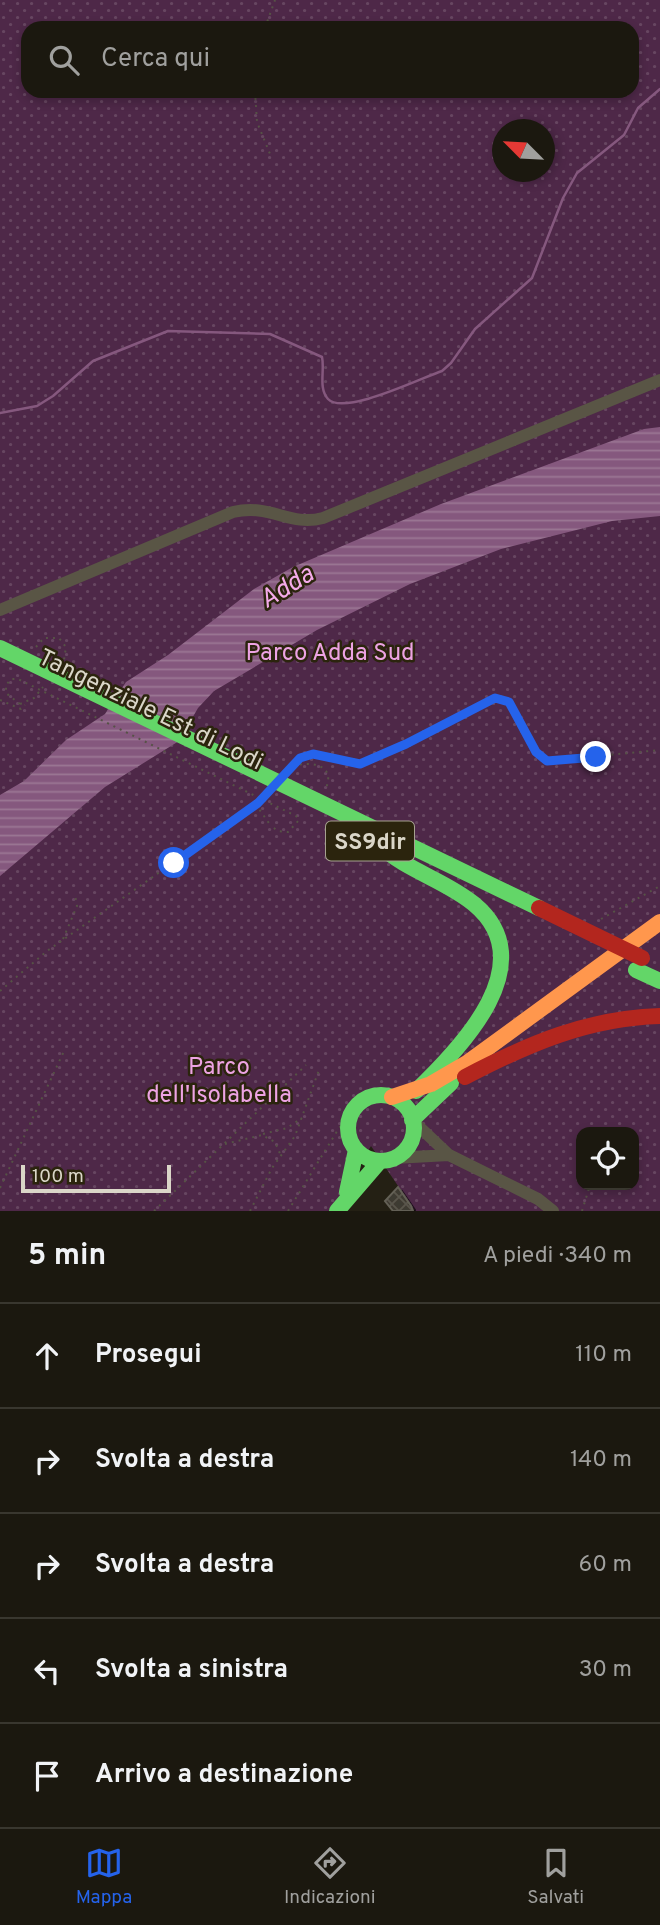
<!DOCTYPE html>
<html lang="it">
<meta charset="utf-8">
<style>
body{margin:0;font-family:Overpass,sans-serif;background:#242118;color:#f1f3f6}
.controls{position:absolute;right:21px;bottom:21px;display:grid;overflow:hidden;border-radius:14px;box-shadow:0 4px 10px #0003}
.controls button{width:63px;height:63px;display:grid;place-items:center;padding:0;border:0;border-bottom:2px solid #39372f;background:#1b180f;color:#f1f3f6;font:35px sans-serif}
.compass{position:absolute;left:492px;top:119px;width:63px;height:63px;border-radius:50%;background:#1b180f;box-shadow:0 4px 10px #0003;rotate:294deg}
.scale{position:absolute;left:21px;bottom:18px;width:150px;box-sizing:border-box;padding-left:7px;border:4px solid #dad6c8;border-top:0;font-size:19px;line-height:24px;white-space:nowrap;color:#dad6c8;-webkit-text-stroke:5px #2b240d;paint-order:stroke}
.stop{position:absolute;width:21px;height:21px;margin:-16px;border:5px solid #2563eb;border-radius:50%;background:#fff}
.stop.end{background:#2563eb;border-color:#fff;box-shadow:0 2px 7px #0008}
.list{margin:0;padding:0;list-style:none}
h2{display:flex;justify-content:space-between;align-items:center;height:91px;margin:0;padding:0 28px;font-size:30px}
h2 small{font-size:23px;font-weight:400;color:#a0a09e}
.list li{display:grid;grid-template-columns:46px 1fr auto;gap:21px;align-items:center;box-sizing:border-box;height:105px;padding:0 28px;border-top:2px solid #39372f}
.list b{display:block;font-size:26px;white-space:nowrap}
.list em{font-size:23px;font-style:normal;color:#a0a09e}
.icon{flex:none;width:38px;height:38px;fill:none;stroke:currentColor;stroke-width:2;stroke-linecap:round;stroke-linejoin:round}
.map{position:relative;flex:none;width:660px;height:1211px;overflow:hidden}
.search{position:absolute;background:#1b180f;box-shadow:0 4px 10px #0003;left:21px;right:21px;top:21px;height:77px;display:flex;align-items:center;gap:18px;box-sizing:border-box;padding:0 24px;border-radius:21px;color:#a0a09e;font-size:26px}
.sheet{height:616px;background:#1b180f}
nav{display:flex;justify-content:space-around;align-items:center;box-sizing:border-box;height:98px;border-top:2px solid #39372f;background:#1b180f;font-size:19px;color:#a0a09e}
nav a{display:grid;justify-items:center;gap:4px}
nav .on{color:#2563eb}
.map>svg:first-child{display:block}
.park{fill:url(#park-dots);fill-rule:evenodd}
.water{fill:url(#water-rules)}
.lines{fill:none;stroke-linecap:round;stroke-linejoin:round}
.stream{stroke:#85587e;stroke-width:2.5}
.building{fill:url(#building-cross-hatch);stroke:#646156;stroke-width:2;filter:url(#shadow)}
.path{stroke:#565246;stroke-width:2;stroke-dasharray:2 5;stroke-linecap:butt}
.street{stroke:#595545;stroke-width:12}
.fast{stroke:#63d668;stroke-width:16}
.slow{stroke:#ff974d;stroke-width:16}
.jam{stroke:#b3261e;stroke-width:16}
.path-bridge{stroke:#565246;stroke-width:2;stroke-dasharray:2 5;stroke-linecap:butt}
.fast-bridge{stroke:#63d668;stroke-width:16}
.jam-bridge{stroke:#b3261e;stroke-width:16}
.route{stroke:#2563eb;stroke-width:9}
.labels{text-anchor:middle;stroke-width:5;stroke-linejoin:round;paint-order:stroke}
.shield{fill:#2b240d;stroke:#a6a190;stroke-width:2}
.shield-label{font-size:23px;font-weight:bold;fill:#dad6c8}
.park-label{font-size:24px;fill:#eda3e3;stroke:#2b240d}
.street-label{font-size:24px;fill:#dad6c8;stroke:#2b240d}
.water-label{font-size:26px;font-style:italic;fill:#f5abea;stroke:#2b240d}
</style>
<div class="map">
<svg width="660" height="1211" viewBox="0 0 660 1211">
<defs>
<pattern id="park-dots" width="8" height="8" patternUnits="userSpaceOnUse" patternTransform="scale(1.75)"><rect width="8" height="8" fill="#4e2848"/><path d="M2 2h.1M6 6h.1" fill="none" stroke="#674661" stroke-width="1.8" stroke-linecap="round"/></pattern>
<pattern id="water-rules" width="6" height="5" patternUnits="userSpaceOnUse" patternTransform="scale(1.75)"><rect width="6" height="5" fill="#85587e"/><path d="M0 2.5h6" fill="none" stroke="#9b7794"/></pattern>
<pattern id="building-cross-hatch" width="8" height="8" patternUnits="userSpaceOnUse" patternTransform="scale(1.75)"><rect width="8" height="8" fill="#3e3a30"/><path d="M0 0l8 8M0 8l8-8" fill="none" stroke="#59564c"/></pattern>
<filter id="shadow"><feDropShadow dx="4" dy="4" stdDeviation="0" flood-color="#0009"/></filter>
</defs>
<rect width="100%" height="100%" fill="#242014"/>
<path class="park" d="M0,0H660V1211H415L371,1146L331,1211H0ZM28,28H632V91H28ZM503,130H544V172H503ZM581,1132H634V1185H581Z"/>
<path class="water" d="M660,427V516L612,521L501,549L410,584L317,630L214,691L198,708L179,741L105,787L0,876V795L24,781L66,740L105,714L126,682L168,655L254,589L293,567L441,504L644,429Z"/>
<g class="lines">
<path class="stream" d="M0,413L37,406L53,396L93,361L168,331L270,334L322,357C325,370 318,388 328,399C344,416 421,378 442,371L451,363L475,329L532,278L563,198L577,173L624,135L638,108L660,89"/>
</g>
<path class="building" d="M398,1187L411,1206L413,1211H393L385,1201Z"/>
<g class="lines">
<path class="path" d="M265,28L275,0
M255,91L257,122L270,154
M36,647L44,638H59L66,647L64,660
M0,700L21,709L25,705
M20,704L34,698L43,687
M293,766C310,761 336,764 326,788
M288,770C318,737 333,772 365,762L495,698L509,702L536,752L547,761L660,750
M259,803V809L271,826
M601,919L660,886
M63,939L77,906L75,895
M0,991L47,951L210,837L266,795
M263,1134L287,1128L302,1118
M225,1144L262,1135L275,1142L281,1156
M0,1188L65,1049
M154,1211L306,1065
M250,1211L272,1168L295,1136L319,1070
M288,1211L339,1128L349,1119
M582,1211L590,1185"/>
<path class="street" d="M0,610L233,512C271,503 289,527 323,518L660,380
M412,1120L449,1155L538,1199L553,1211
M394,1158L449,1155"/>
<path class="fast" d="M379,845C407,871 445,880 474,904C544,962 462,1047 416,1091
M636,970L660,981
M348 1128a33 33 0 1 1 66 0a33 33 0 1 1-66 0Z
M412,1120L451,1083
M347,1192L356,1150
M337,1211L380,1161"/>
<path class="slow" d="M392,1097L431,1084L467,1063L660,922"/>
<path class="jam" d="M465,1077C528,1044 588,1018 660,1016"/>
<path class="path-bridge" d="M20,704L6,693V685L11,679H18L296,816L299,820L288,832L278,831L271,826"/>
<path class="fast-bridge" d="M0,648L539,908"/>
<path class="jam-bridge" d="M539,908L642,958"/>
</g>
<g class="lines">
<path class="route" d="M174,863L258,803L300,758L313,754L360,764L406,744L495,698L509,702L536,752L547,761L596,757"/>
</g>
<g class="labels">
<rect class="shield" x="326" y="821.5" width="88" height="39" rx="5"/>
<g class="shield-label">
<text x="370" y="849">SS9dir</text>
</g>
<g class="park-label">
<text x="330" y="660">Parco Adda Sud</text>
<text x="219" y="1074">Parco<tspan x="219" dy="28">dell'Isolabella</tspan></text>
</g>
<g class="street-label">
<text transform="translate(151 709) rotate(26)" y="8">Tangenziale Est di Lodi</text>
</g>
<g class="water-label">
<text transform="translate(286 586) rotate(-32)" y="9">Adda</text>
</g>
</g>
</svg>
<div class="controls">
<button><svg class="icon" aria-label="locate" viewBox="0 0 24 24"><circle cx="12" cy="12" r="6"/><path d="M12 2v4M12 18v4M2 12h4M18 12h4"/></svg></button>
</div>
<svg class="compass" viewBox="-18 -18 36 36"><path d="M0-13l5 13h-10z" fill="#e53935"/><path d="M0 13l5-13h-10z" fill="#a0a09e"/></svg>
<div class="scale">100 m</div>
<div class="stop" style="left:174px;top:863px"></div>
<div class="stop end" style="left:596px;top:757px"></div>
<div class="search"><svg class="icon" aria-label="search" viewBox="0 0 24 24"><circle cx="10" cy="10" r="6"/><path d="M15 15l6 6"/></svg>Cerca qui</div>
</div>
<section class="sheet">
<h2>5 min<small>A piedi · 340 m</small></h2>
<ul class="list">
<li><svg class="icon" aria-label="ahead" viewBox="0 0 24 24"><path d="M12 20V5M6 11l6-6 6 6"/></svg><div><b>Prosegui</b></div><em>110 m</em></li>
<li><svg class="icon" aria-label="right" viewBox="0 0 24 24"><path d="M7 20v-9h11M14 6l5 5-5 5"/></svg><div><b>Svolta a destra</b></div><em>140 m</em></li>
<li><svg class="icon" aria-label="right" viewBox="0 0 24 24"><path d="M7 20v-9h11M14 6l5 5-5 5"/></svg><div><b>Svolta a destra</b></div><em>60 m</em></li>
<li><svg class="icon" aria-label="left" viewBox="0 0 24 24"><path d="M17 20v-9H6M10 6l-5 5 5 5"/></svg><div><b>Svolta a sinistra</b></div><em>30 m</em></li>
<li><svg class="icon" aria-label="arrive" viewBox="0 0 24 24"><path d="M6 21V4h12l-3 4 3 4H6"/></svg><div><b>Arrivo a destinazione</b></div></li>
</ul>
</section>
<nav>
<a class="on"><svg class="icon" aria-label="map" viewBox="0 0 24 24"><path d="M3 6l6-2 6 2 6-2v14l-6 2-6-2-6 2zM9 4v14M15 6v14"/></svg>Mappa</a>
<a><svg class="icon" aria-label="directions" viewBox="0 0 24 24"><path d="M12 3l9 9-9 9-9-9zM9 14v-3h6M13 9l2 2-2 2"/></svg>Indicazioni</a>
<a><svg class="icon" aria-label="saved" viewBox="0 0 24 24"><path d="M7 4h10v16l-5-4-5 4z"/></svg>Salvati</a>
</nav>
